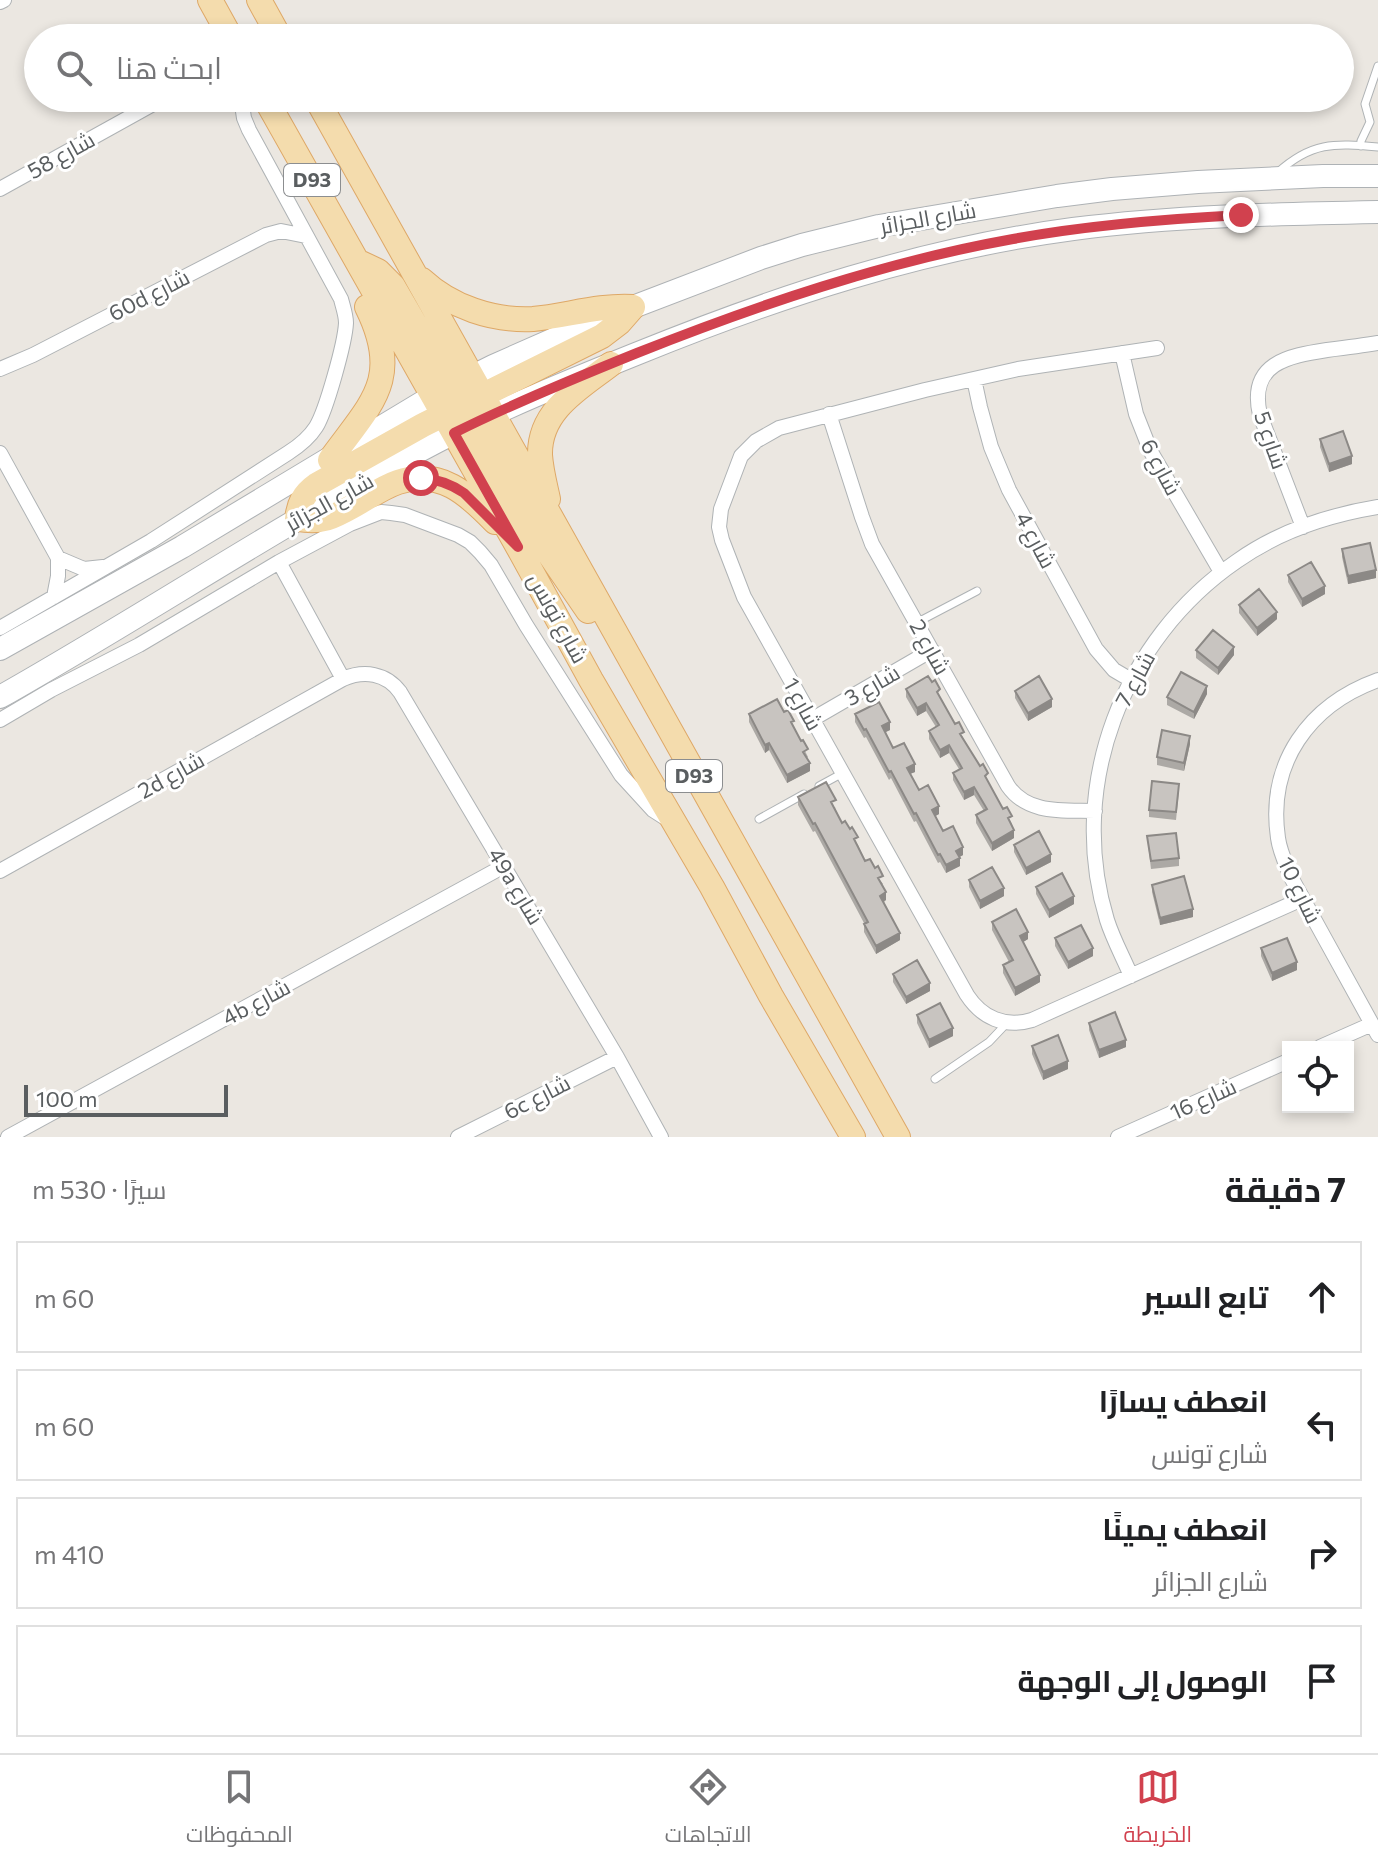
<!DOCTYPE html>
<html lang="ar">
<meta charset="utf-8">
<style>
body{margin:0;font-family:Commissioner,Cairo,sans-serif;background:#f2f2f2;color:#202124;direction:rtl}
.controls{position:absolute;right:24px;bottom:24px;display:grid;overflow:hidden;border-radius:0px;box-shadow:0 4px 12px #0003}
.controls button{width:72px;height:72px;display:grid;place-items:center;padding:0;border:0;border-bottom:2px solid #e0e0e0;background:#fff;color:#202124;font:40px sans-serif}
.scale{position:absolute;left:24px;bottom:20px;width:204px;box-sizing:border-box;padding-left:8px;border:4px solid #5a5e60;border-top:0;font-size:22px;line-height:28px;white-space:nowrap;color:#5a5e60;-webkit-text-stroke:6px #fff;paint-order:stroke}
.stop{position:absolute;width:24px;height:24px;margin:-18px;border:6px solid #d1414e;border-radius:50%;background:#fff}
.stop.end{background:#d1414e;border-color:#fff;box-shadow:0 2px 8px #0008}
.list{margin:0;padding:0;list-style:none}
h2{display:flex;justify-content:space-between;align-items:center;height:104px;margin:0;padding:0 32px;font-size:34px}
h2 small{font-size:26px;font-weight:400;color:#757577}
.list li{display:grid;grid-template-columns:52px 1fr auto;gap:24px;align-items:center;box-sizing:border-box;height:112px;margin:0 16px 16px;padding:0 16px;border:2px solid #e0e0e0;border-radius:0px}
.list b{display:block;font-size:30px;white-space:nowrap}
.list p{margin:0;font-size:26px;white-space:nowrap;color:#757577}
.list em{font-size:26px;font-style:normal;color:#757577}
.icon{flex:none;width:44px;height:44px;fill:none;stroke:currentColor;stroke-width:2;stroke-linecap:round;stroke-linejoin:round}
.map{position:relative;flex:none;width:1378px;height:1137px;overflow:hidden;direction:ltr}
.search{position:absolute;background:#fff;box-shadow:0 4px 12px #0003;left:24px;right:24px;top:24px;height:88px;display:flex;align-items:center;gap:20px;box-sizing:border-box;padding:0 28px;border-radius:44px;color:#757577;font-size:30px}
.sheet{height:616px;background:#fff}
nav{display:flex;justify-content:space-around;align-items:center;box-sizing:border-box;height:112px;border-top:2px solid #e0e0e0;background:#fff;font-size:22px;color:#757577}
nav a{display:grid;justify-items:center;gap:4px}
nav .on{color:#d1414e}
.map>svg:first-child{display:block}
.lines{fill:none;stroke-linecap:round;stroke-linejoin:round}
.lane-casing{stroke:#afb3b5;stroke-width:9}
.street-casing{stroke:#afb3b5;stroke-width:16}
.secondary-casing{stroke:#aeb2b5;stroke-width:24}
.primary-casing{stroke:#dea867;stroke-width:26}
.lane{stroke:#fff;stroke-width:7}
.street{stroke:#fff;stroke-width:14}
.secondary{stroke:#fff;stroke-width:22}
.primary{stroke:#f4dcad;stroke-width:24}
.wall{fill:#aca9a5}
.shaded-wall{fill:#8c8986}
.building{fill:#c8c4c0;stroke:#8c8986;stroke-width:2}
.route{stroke:#d1414e;stroke-width:10}
.labels{text-anchor:middle;stroke-width:6;stroke-linejoin:round;paint-order:stroke}
.shield{fill:#fff;stroke:#8c8e90;stroke-width:2}
.shield-label{font-size:20px;font-weight:bold;fill:#5a5e60}
.street-label{font-size:22px;fill:#5a5e60;stroke:#fff}
</style>
<div class="map">
<svg width="1378" height="1137" viewBox="0 0 1378 1137">
<rect width="100%" height="100%" fill="#ebe7e1"/>
<g class="lines">
<defs>
<path id="lane" d="M1361,146V141L1370,122L1365,104L1378,66
M1277,173C1311,142 1334,143 1378,147
M916,623L977,591
M819,786L841,774
M759,819L804,794
M935,1079L989,1042L1007,1023"/>
<path id="street" d="M0,2L4,0
M0,189L164,98
M1157,348L1018,369L925,390L779,428L756,441L741,456L721,509L719,527L722,540L744,597L967,995C982,1018 1005,1028 1032,1020L1302,899
M1122,353L1136,414L1151,452L1221,572
M0,369L33,355L266,235L281,231L306,236
M974,379L980,407L991,447L1009,490L1096,649L1114,670L1131,680
M829,414L862,517L872,544L1008,786C1028,815 1064,810 1095,811
M0,453L58,558V576L54,597
M1303,527L1260,415C1248,363 1288,356 1327,350C1344,348 1361,346 1378,343
M58,558L84,569L103,567
M279,562L343,679
M0,628L151,541L288,453C299,446 309,438 316,427C326,411 345,343 346,323C346,315 343,307 341,299L249,130L244,118L241,98
M1378,680C1309,705 1267,763 1278,838C1280,853 1287,866 1292,879L1378,1035
M0,720L51,690L139,645L279,562L350,524L381,512L391,513L405,515L458,535L470,542L480,552L491,565L526,625L621,775L653,810L667,819
M811,720L932,650
M0,871L343,679C364,670 386,673 400,692L617,1057L661,1137
M1131,976C1123,957 1113,939 1107,920C1066,786 1123,639 1237,561C1278,532 1329,515 1378,507
M1320,1047L1372,1024
M8,1137L504,866
M458,1137L617,1057
M1118,1137L1288,1061"/>
<path id="secondary" d="M0,649L182,547L433,396L493,366L586,325L761,258L802,245L879,226L1057,196L1112,189L1198,182L1323,176H1378
M0,697C147,614 288,519 438,441C503,408 569,381 636,354C776,297 922,249 1073,229C1174,216 1276,214 1378,212"/>
<path id="primary" d="M210,0L231,38
M259,0L280,38
M265,98L518,547L591,680L712,887L771,996L853,1137
M316,98L898,1137
M361,263L378,271L393,286L545,548L588,611
M422,280C451,307 493,321 533,319C567,316 597,305 633,307
M330,460C371,403 403,380 367,307
M548,499C545,485 541,470 540,455C539,410 580,388 611,364
M495,522C468,494 440,468 398,482C383,487 369,497 355,505C332,518 323,523 297,519C299,504 303,494 316,485L423,425L602,336L619,323L633,307"/>
</defs>
<use href="#lane" class="lane-casing"/>
<use href="#street" class="street-casing"/>
<use href="#secondary" class="secondary-casing"/>
<use href="#primary" class="primary-casing"/>
<use href="#lane" class="lane"/>
<use href="#street" class="street"/>
<use href="#secondary" class="secondary"/>
<use href="#primary" class="primary"/>
</g>
<path class="wall" d="M1320,439L1352,464L1329,472L1320,447Z
M1342,549L1376,578L1348,584L1342,557Z
M1288,575L1325,594L1302,607L1288,582Z
M1239,605L1277,619L1257,636L1239,613Z
M1196,650L1234,655L1218,675L1196,658Z
M906,689L940,697L1012,824L1014,838L992,851L976,823V815L984,811L974,795L964,800L953,780V773L959,769L949,753L940,758L929,739V731L936,727L926,711L917,716L906,697Z
M1015,691L1052,707L1028,721L1015,698Z
M1207,694L1194,719L1167,705V697Z
M749,714L794,729L808,757L807,758L810,771L787,783L769,750L765,753L749,722Z
M855,714L890,730L885,732L893,748L915,772L910,774L919,790L939,814L935,816L943,831L963,855L959,857L960,866L946,873L940,862L938,863L916,821L914,822L891,778L889,780L866,737L864,738L855,722Z
M1190,744L1184,771L1157,765V757Z
M1179,791L1176,820L1149,817V810Z
M798,797L836,808H835L842,823L858,845L865,861L883,884H882L886,900L884,902L900,940L876,954L864,932V923L815,831L813,832L798,805Z
M1147,836L1179,858V866L1151,869Z
M1014,845L1051,862L1026,875L1014,852Z
M969,880L1004,896L980,909L969,887Z
M1152,885L1193,917L1160,925L1152,892Z
M1036,887L1074,904L1049,918L1036,894Z
M992,922L1028,939L1023,942L1040,982L1015,996L1003,973V965L1009,962L992,930Z
M1055,938L1093,956L1068,969L1055,946Z
M1261,948L1297,970L1272,981L1261,956Z
M893,974L930,991L906,1004L893,982Z
M917,1015L953,1036L929,1048L917,1023Z
M1089,1023L1126,1047L1099,1058L1089,1030Z
M1032,1046L1068,1069L1043,1080L1032,1054Z"/>
<path class="shaded-wall" d="M1352,456V464L1329,472V464Z
M1376,570V578L1348,584V576Z
M1325,586V594L1302,607V599Z
M1277,612V619L1257,636V628Z
M1234,647V655L1218,675V668Z
M1207,686V694L1194,719V712Z
M1052,699V707L1028,721V713Z
M926,703V711L917,716V708Z
M890,722V730L882,734V726Z
M1190,736V744L1184,771V763Z
M769,743V750L765,753V745Z
M949,745V753L940,758V750Z
M810,763V771L787,783V775Z
M915,764V772L907,775V768Z
M974,787V795L964,800V792Z
M939,806V814L932,818V810Z
M1014,830V838L992,851V843Z
M963,847V855L956,859V851Z
M1051,854V862L1026,875V868Z
M960,858V866L946,873V865Z
M1004,888V896L980,909V901Z
M886,892V900L880,903V896Z
M1074,896V904L1049,918V910Z
M1193,909V917L1160,925V918Z
M1028,932V939L1020,944V936Z
M900,933V940L876,954V946Z
M1093,948V956L1068,969V962Z
M1297,962V970L1272,981V973Z
M1040,975V982L1015,996V988Z
M930,983V991L906,1004V997Z
M953,1028V1036L929,1048V1040Z
M1126,1040V1047L1099,1058V1050Z
M1068,1061V1069L1043,1080V1072Z"/>
<path class="building" d="M1343,431L1352,456L1329,464L1320,439Z
M1370,543L1376,570L1348,576L1342,549Z
M1311,562L1325,586L1302,599L1288,575Z
M1259,589L1277,612L1257,628L1239,605Z
M1213,630L1234,647L1218,668L1196,650Z
M1181,672L1207,686L1194,712L1167,697Z
M928,676L932,682L935,680L940,689L937,692L955,724L959,722L964,732L960,734L980,766L983,764L988,773L985,776L1003,809L1007,807L1012,816L1008,818L1014,830L992,843L976,815L987,809L974,787L964,792L953,773L962,768L949,745L940,750L929,731L939,725L926,703L917,708L906,689Z
M1039,676L1052,699L1028,713L1015,691Z
M777,699L784,712L788,710L794,721L791,722L801,741L803,740L808,749L803,752L810,763L787,775L769,743L765,745L749,714Z
M879,702L890,722L882,726L893,748L904,743L915,764L907,768L919,790L928,785L939,806L932,810L943,831L953,826L963,847L956,851L960,858L946,865L940,854L938,855L916,813L914,814L891,771L889,772L866,729L864,730L855,714Z
M1162,730L1190,736L1184,763L1157,757Z
M1152,781L1179,784L1176,812L1149,810Z
M826,782L836,800L831,802L842,823L845,821L850,829L852,827L858,837L854,839L865,861L870,859L875,868L878,866L883,876L878,878L886,892L880,896L900,933L876,946L864,924L868,922L815,823L813,824L798,797Z
M1039,831L1051,854L1026,868L1014,845Z
M1176,833L1179,858L1151,861L1147,836Z
M992,867L1004,888L980,901L969,880Z
M1062,873L1074,896L1049,910L1036,887Z
M1184,876L1193,909L1160,918L1152,885Z
M1016,909L1028,932L1020,936L1040,975L1015,988L1003,965L1013,960L992,922Z
M1081,925L1093,948L1068,962L1055,938Z
M1287,938L1297,962L1272,973L1261,948Z
M917,960L930,983L906,997L893,974Z
M940,1003L953,1028L929,1040L917,1015Z
M1115,1012L1126,1040L1099,1050L1089,1023Z
M1058,1035L1068,1061L1043,1072L1032,1046Z"/>
<g class="lines">
<path class="route" d="M421,478C437,479 451,484 464,493L518,547L454,433C514,403 575,378 637,353C758,305 884,262 1013,239C1088,225 1164,219 1241,215"/>
</g>
<g class="labels">
<g class="shield">
<rect x="284" y="164" width="56" height="32" rx="6"/>
<rect x="666" y="760" width="56" height="32" rx="6"/>
</g>
<g class="shield-label">
<text x="312" y="187">D93</text>
<text x="694" y="783">D93</text>
</g>
<g class="street-label">
<text transform="translate(61 155) rotate(-29)" y="8">شارع 58</text>
<text transform="translate(928 218) rotate(-10)" y="8">شارع الجزائر</text>
<text transform="translate(149 295) rotate(-27)" y="8">60d شارع</text>
<text transform="translate(1271 440) rotate(71)" y="8">شارع 5</text>
<text transform="translate(1161 467) rotate(62)" y="8">شارع 6</text>
<text transform="translate(329 502) rotate(-29)" y="8">شارع الجزائر</text>
<text transform="translate(1036 540) rotate(62)" y="8">شارع 4</text>
<text transform="translate(558 618) rotate(61)" y="8">شارع تونس</text>
<text transform="translate(930 647) rotate(61)" y="8">شارع 2</text>
<text transform="translate(1135 679) rotate(-62)" y="8">شارع 7</text>
<text transform="translate(872 685) rotate(-30)" y="8">شارع 3</text>
<text transform="translate(803 704) rotate(61)" y="8">شارع 1</text>
<text transform="translate(171 775) rotate(-29)" y="8">2d شارع</text>
<text transform="translate(516 886) rotate(59)" y="8">49a شارع</text>
<text transform="translate(1300 890) rotate(64)" y="8">شارع 10</text>
<text transform="translate(256 1002) rotate(-28)" y="8">4b شارع</text>
<text transform="translate(537 1097) rotate(-27)" y="8">6c شارع</text>
<text transform="translate(1203 1099) rotate(-24)" y="8">شارع 16</text>
</g>
</g>
</svg>
<div class="controls">
<button><svg class="icon" aria-label="locate" viewBox="0 0 24 24"><circle cx="12" cy="12" r="6"/><path d="M12 2v4M12 18v4M2 12h4M18 12h4"/></svg></button>
</div>
<div class="scale">100 m</div>
<div class="stop" style="left:421px;top:478px"></div>
<div class="stop end" style="left:1241px;top:215px"></div>
<div class="search"><svg class="icon" aria-label="search" viewBox="0 0 24 24"><circle cx="10" cy="10" r="6"/><path d="M15 15l6 6"/></svg>ابحث هنا</div>
</div>
<section class="sheet">
<h2>7 دقيقة<small>سيرًا · 530 m</small></h2>
<ul class="list">
<li><svg class="icon" aria-label="ahead" viewBox="0 0 24 24"><path d="M12 20V5M6 11l6-6 6 6"/></svg><div><b>تابع السير</b></div><em>60 m</em></li>
<li><svg class="icon" aria-label="left" viewBox="0 0 24 24"><path d="M17 20v-9H6M10 6l-5 5 5 5"/></svg><div><b>انعطف يسارًا</b><p>شارع تونس</p></div><em>60 m</em></li>
<li><svg class="icon" aria-label="right" viewBox="0 0 24 24"><path d="M7 20v-9h11M14 6l5 5-5 5"/></svg><div><b>انعطف يمينًا</b><p>شارع الجزائر</p></div><em>410 m</em></li>
<li><svg class="icon" aria-label="arrive" viewBox="0 0 24 24"><path d="M6 21V4h12l-3 4 3 4H6"/></svg><div><b>الوصول إلى الوجهة</b></div></li>
</ul>
</section>
<nav>
<a class="on"><svg class="icon" aria-label="map" viewBox="0 0 24 24"><path d="M3 6l6-2 6 2 6-2v14l-6 2-6-2-6 2zM9 4v14M15 6v14"/></svg>الخريطة</a>
<a><svg class="icon" aria-label="directions" viewBox="0 0 24 24"><path d="M12 3l9 9-9 9-9-9zM9 14v-3h6M13 9l2 2-2 2"/></svg>الاتجاهات</a>
<a><svg class="icon" aria-label="saved" viewBox="0 0 24 24"><path d="M7 4h10v16l-5-4-5 4z"/></svg>المحفوظات</a>
</nav>
